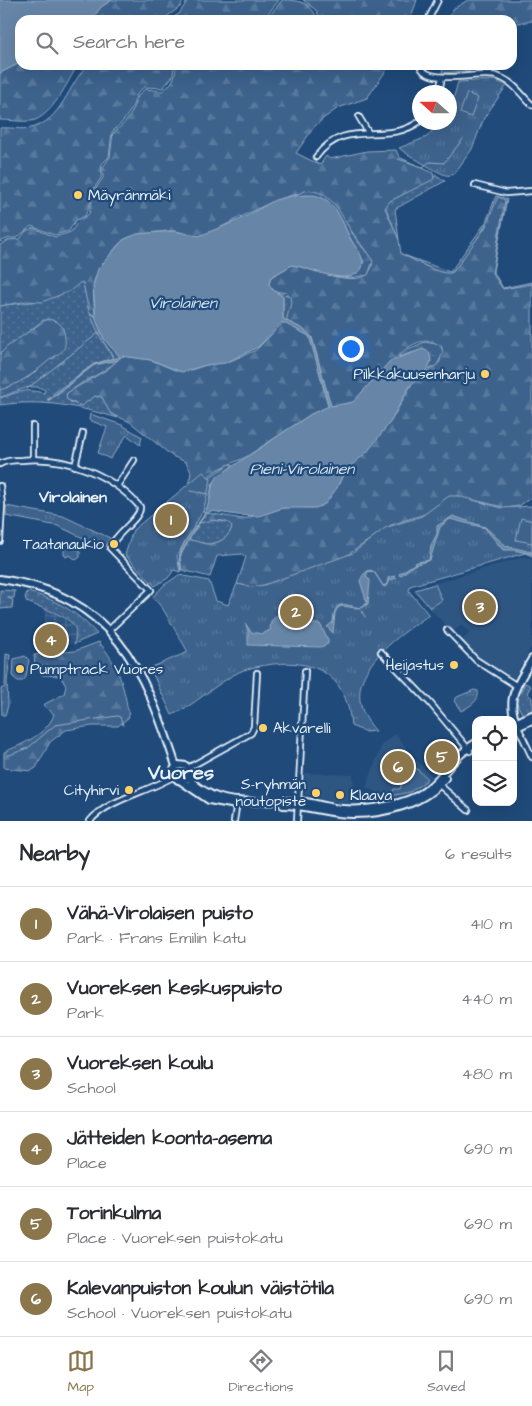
<!DOCTYPE html>
<meta charset="utf-8">
<style>
body{margin:0;font-family:"Architects Daughter",sans-serif;background:#f7f7f7;color:#2b2b33}
.controls{position:absolute;right:15px;bottom:15px;display:grid;overflow:hidden;border-radius:10px;box-shadow:0 5px 20px #0002}
.controls button{width:45px;height:45px;display:grid;place-items:center;padding:0;border:0;border-bottom:1px solid #e1e1e2;background:#fff;color:#2b2b33;font:25px sans-serif}
.compass{position:absolute;left:412px;top:85px;width:45px;height:45px;border-radius:50%;background:#fff;box-shadow:0 5px 20px #0002;rotate:291deg}
.you{position:absolute;left:350px;top:348px;width:18px;height:18px;margin:-12px;border:4px solid #fff;border-radius:50%;background:#1a73e8;box-shadow:0 0 0 8px #1a73e833}
.badge{display:grid;place-items:center;width:32px;height:32px;border-radius:50%;background:#8a764a;color:#fff;font-size:16px;font-weight:700}
.pin{position:absolute;translate:-50% -50%;border:2px solid #fff;box-shadow:0 1px 5px #0006}
.list{margin:0;padding:0;list-style:none}
h2{display:flex;justify-content:space-between;align-items:center;height:65px;margin:0;padding:0 20px;font-size:21px}
h2 small{font-size:16px;font-weight:400;color:#7c7c81}
.list li{display:grid;grid-template-columns:32px 1fr auto;gap:15px;align-items:center;box-sizing:border-box;height:75px;padding:0 20px;border-top:1px solid #e1e1e2}
.list b{display:block;font-size:19px;white-space:nowrap}
.list p{margin:0;font-size:16px;white-space:nowrap;color:#7c7c81}
.list em{font-size:16px;font-style:normal;color:#7c7c81}
.icon{flex:none;width:28px;height:28px;fill:none;stroke:currentColor;stroke-width:2;stroke-linecap:round;stroke-linejoin:round}
.map{position:relative;flex:none;width:532px;height:821px;overflow:hidden}
.search{position:absolute;background:#fff;box-shadow:0 5px 20px #0002;left:15px;right:15px;top:15px;height:55px;display:flex;align-items:center;gap:12px;box-sizing:border-box;padding:0 18px;border-radius:15px;color:#7c7c81;font-size:19px}
.sheet{height:515px;background:#fff}
nav{display:flex;justify-content:space-around;align-items:center;box-sizing:border-box;height:70px;border-top:1px solid #e1e1e2;background:#fff;font-size:14px;color:#7c7c81}
nav a{display:grid;justify-items:center;gap:2px}
nav .on{color:#8a764a}
.map>svg:first-child{display:block}
.built{fill:#2e5683}
.industrial{fill:url(#industrial-grid)}
.grass{fill:url(#grass-dots);stroke:#92aac2}
.forest{fill:url(#forest-firs);stroke:#92aac2}
.wetland{fill:url(#wetland-marsh);stroke:#92aac2}
.park{fill:url(#park-tufts);stroke:#92aac2}
.pitch{fill:#3c628c;stroke:#92aac2}
.water{fill:#6685a7;stroke:#9ab0c7}
.lines{fill:none;stroke-linecap:round;stroke-linejoin:round}
.stream{stroke:#9ab0c7;stroke-width:1}
.street-casing{stroke:#e8f1f8;stroke-width:8}
.secondary-casing{stroke:#e8f1f8;stroke-width:10}
.street{stroke:#1f4a7a;stroke-width:4.5}
.secondary{stroke:#1f4a7a;stroke-width:6}
.poi-dot{fill:#ffd166;stroke:#1f4a7a;stroke-width:2}
.labels{text-anchor:middle;stroke-width:4.5;stroke-linejoin:round;paint-order:stroke}
.poi-label{font-size:15px;fill:#e8f1f8;stroke:#1f4a7a;text-anchor:end}
.water-label{font-size:16px;font-style:italic;fill:#d4e1ec;stroke:#1f4a7a}
.neighbourhood-label{font-size:16px;font-weight:bold;fill:#e8f1f8;stroke:#1f4a7a}
.district-label{font-size:20px;font-weight:bold;fill:#e8f1f8;stroke:#1f4a7a}
</style>
<div class="map">
<svg width="532" height="821" viewBox="0 0 532 821">
<defs>
<pattern id="industrial-grid" width="8" height="8" patternUnits="userSpaceOnUse" patternTransform="scale(1.25)"><rect width="8" height="8" fill="#2e5683"/><path d="M0 4h8M4 0v8" fill="none" stroke="#4c6f95"/></pattern>
<pattern id="grass-dots" width="8" height="8" patternUnits="userSpaceOnUse" patternTransform="scale(1.25)"><rect width="8" height="8" fill="#3c628c"/><path d="M2 2h.1M6 6h.1" fill="none" stroke="#58799d" stroke-width="1.8" stroke-linecap="round"/></pattern>
<pattern id="forest-firs" width="22" height="20" patternUnits="userSpaceOnUse" patternTransform="scale(1.25)"><rect width="22" height="20" fill="#3c628c"/><path d="M5 1l3.5 6h-7zM16 11l3.5 6h-7z" fill="#58799d"/></pattern>
<pattern id="wetland-marsh" width="20" height="14" patternUnits="userSpaceOnUse" patternTransform="scale(1.25)"><rect width="20" height="14" fill="#3c628c"/><path d="M1 5h8M5 5V1M11 12h8M15 12V8" fill="none" stroke="#58799d"/></pattern>
<pattern id="park-tufts" width="24" height="20" patternUnits="userSpaceOnUse" patternTransform="scale(1.25)"><rect width="24" height="20" fill="#3c628c"/><path d="M3 7l-1-3M5 7V3M7 7l1-3M15 17l-1-3M17 17v-4M19 17l1-3" fill="none" stroke="#58799d"/></pattern>
</defs>
<rect width="100%" height="100%" fill="#1f4a7a"/>
<filter id="ink" filterUnits="userSpaceOnUse"><feTurbulence type="fractalNoise" baseFrequency=".02" numOctaves="2"/><feDisplacementMap in="SourceGraphic" scale="10" xChannelSelector="R" yChannelSelector="G"/><feConvolveMatrix kernelMatrix="1 2 1 2 8 2 1 2 1" color-interpolation-filters="sRGB"/></filter>
<g filter="url(#ink)">
<path class="built" d="M524,557L532,559V646L514,678L475,656L461,641L470,633L461,624L453,633L412,590Z
M396,734L414,758L432,776L410,793L382,799L381,793L366,788L382,744Z
M305,773L353,775L355,803H341L305,795Z"/>
<path class="industrial" d="M45,608L73,624L76,637L71,644L46,648Z"/>
<path class="grass" d="M435,174L445,181L395,209L399,240L385,206L390,201L436,176Z
M496,196L507,199L493,271L503,288L532,282V284L503,289L492,273L506,202L488,221L467,256L450,274L438,272L401,254L450,272L486,222Z
M79,282L83,283L89,311L101,338L113,358L94,364L55,392L48,401L94,365L118,360C102,374 82,381 66,394L70,402L81,406L95,396H100C109,404 106,411 118,418C76,406 44,399 0,405V398C21,392 21,388 44,393L45,390C31,381 14,394 0,397V390L29,377L50,359L55,358L63,329L56,321L43,320L0,354V306C29,301 56,304 79,282Z
M208,520L229,522L232,526C231,537 217,545 206,544C200,543 195,540 189,540L199,523Z
M0,590L15,591L14,598H8L13,600L12,608L0,609Z
M27,592C53,598 77,611 97,634L74,644C75,639 77,634 75,628C71,616 38,607 27,602L25,598Z
M6,654L10,655L7,682L8,706L5,715H2L1,689L5,687Z
M525,683L531,686L527,693L532,698V713L522,714L516,701Z"/>
<path class="forest" d="M112,0H184L180,7L162,20H91L101,7Z
M188,0H279L263,20H169L179,14Z
M282,0C298,0 312,2 317,20H266Z
M303,0H417L410,20H320L317,11Z
M468,0H532V21L512,24V20H447L453,9Z
M20,63V65H78C68,80 52,118 31,121C21,122 10,120 0,120V73Z
M88,65H174L173,76L163,88L144,87C132,97 137,100 130,111C125,120 119,126 112,132L109,157L102,164L101,178L93,190L91,202L85,216L75,221L69,231L55,235L31,226L17,238H9L0,242V128C10,127 21,130 31,128C62,121 68,84 88,65Z
M176,65H390L367,98L338,108L324,118L314,127L296,153L320,165L326,156L330,159L367,151L396,150L399,157L433,173L434,179L390,201L385,208L399,240L401,254C413,259 443,278 453,272L485,228L497,199L499,197L505,200L492,273L503,289L532,284V497L519,506L507,508L470,499L391,525L343,558L264,585L252,587L237,584L246,557L242,554L217,556L210,577L182,570L180,557L189,540C195,540 200,543 206,544C217,545 231,537 232,526C224,517 209,521 199,523L207,513L243,519L283,508L321,506L339,484L344,472L371,445L391,421L413,382L440,362L442,347C409,321 375,389 354,402C349,405 337,405 331,406L312,337L303,329L286,321L287,293L274,291L269,284L271,277L292,265C308,267 362,292 371,269C373,264 373,262 371,258L326,196C294,180 235,224 203,235C192,239 184,231 173,231C162,231 134,234 125,239C118,244 114,250 109,256C89,281 93,285 95,316L89,311L83,283L81,282L70,291L42,302L27,301L0,306V245L9,240L20,239L26,231L33,228L55,237L71,232L77,223L89,214L94,191L103,178V167L110,157L113,133C121,127 130,118 133,109C137,99 136,96 145,89L162,91C172,85 176,77 176,65Z
M443,65H474L470,71L442,73Z
M47,319C56,320 62,323 64,332C69,354 58,352 47,362C32,375 19,384 0,390V354L8,346Z
M284,322L311,337L328,407L311,414L246,457L219,469L188,490L191,472L186,462L172,456L130,422L110,413L102,397L95,396L81,406L66,399L67,393L108,369L122,356L151,360L177,371H188L206,365L228,362L256,350Z
M99,642C119,666 124,686 129,717L118,726H92L66,730L50,742L36,768L31,771L4,768V752C21,745 48,734 54,714L43,705L64,694L66,686L60,676L42,675L35,666L34,655L75,651Z"/>
<path class="wetland" d="M304,191C333,187 343,220 356,239C361,247 368,253 373,261L368,275L350,278L337,276L359,272L364,262C360,254 356,248 352,241C335,212 335,191 294,196Z
M276,292L290,296L291,303L286,321L283,319V297Z
M90,314L95,316L104,339L120,355V358L112,359L113,356L101,338Z
M425,342L441,345L443,353L437,365L423,373L431,362L428,351L421,350L398,357L408,349Z
M229,464L233,465L212,484L209,505L204,513L199,505L207,479Z"/>
<path class="park" d="M493,80L507,85L484,118L472,149L454,174C451,175 448,176 446,175C442,175 403,152 399,148L427,137L439,123L450,122V110L458,82Z
M90,414L122,425L142,437L140,445L127,435L110,459L98,453L107,427L89,420Z
M203,472L211,479L203,511L177,556L180,572L174,570L168,578L155,586L125,555L133,530Z
M449,496H458L502,508L532,506V556L525,553L410,586L409,591L429,615C392,640 330,682 376,731L366,732L351,726C348,678 319,659 273,664C262,666 250,667 239,672C215,684 194,706 172,715L150,668L188,652L163,609L153,597L164,585L179,575L209,581L216,601L228,605L237,584L252,587L264,585L353,553L385,528L422,516Z
M6,506L63,516L110,538L104,548L58,526L6,516Z
M70,545L80,551V557L76,560L70,555L66,557L64,555V548Z
M435,584L442,600L430,608L415,590Z
M474,690L478,691C480,701 470,706 461,711L454,701L457,697Z
M408,761L426,777V781L410,792L391,796L394,789H400C404,779 398,768 408,761Z"/>
<path class="pitch" d="M467,93L478,98L471,117L460,113Z
M521,518L532,521V543L516,540Z
M25,656L29,660L26,677L23,681H18L13,677L14,659Z"/>
<path class="water" d="M0,0H112L101,7L91,20H20V63L0,73Z
M313,195C337,199 341,221 351,240C357,250 365,256 362,268C349,289 310,267 292,265L271,277L269,284L272,289L283,297V319L303,329L311,336L331,406L353,402L390,361L423,349L429,352L431,360L429,367L409,387L391,421L368,451L344,472L337,488L325,504L316,508H283L259,516L237,515L211,511L204,515L182,551L180,557L181,571C172,541 201,529 208,505C213,491 208,491 218,476L311,414L329,406L309,336L282,322L258,347L225,363L206,365L182,372L151,360L122,356L118,360L94,365L51,399L47,400L94,364L120,357L104,339L96,320L93,286L98,269L123,240L137,234L174,231L199,236L239,220L275,200L291,196Z
M453,516L485,527L506,546L532,552V554L513,550H503L485,528L450,519L440,527L430,560L414,565L400,576L399,574L417,562L429,560L431,545L437,534V526Z
M371,570L375,573L383,586L387,584L388,578L395,576L397,578L390,580L388,585L384,587L374,572L368,571L366,577L370,580L368,604C358,613 349,604 338,607L335,613L333,633L327,627L333,622C335,599 342,604 360,608L367,603L360,581C362,576 365,571 371,570Z
M278,615L304,628L309,624H320L328,640V644L321,647L248,645V630L245,623L251,632L262,634L270,630L271,621Z"/>
<g class="lines">
<path class="stream" d="M398,159L423,167L429,162L444,163L463,139
M27,389L101,331
M190,491L209,494
M360,608L365,617
M7,756L28,748L55,725L117,716L120,717L123,725"/>
<defs>
<path id="street" d="M428,20L438,0
M420,65C426,87 480,71 496,76C514,81 520,94 532,105
M439,92L442,77
M359,117L368,132
M316,157C346,116 386,147 420,121
M475,185L506,193L532,191
M33,426V458
M0,464C6,460 15,460 22,460C65,455 112,475 140,507C141,519 115,533 110,548L151,590L109,630
M75,466L83,433
M0,486L2,505L0,541
M117,486L134,460
M447,630L476,660L517,686
M381,652L430,703L470,751
M518,727L532,757
M188,768L251,733L254,727L257,673
M437,783L468,810
M90,821C108,799 149,792 174,776
M234,821L237,802
M297,821L305,671"/>
<path id="secondary" d="M0,579C113,595 144,668 176,766
M513,724L532,715
M518,727C504,698 518,684 532,659
M513,729L532,720
M189,776L184,781L178,780L174,776V769L178,765L186,766C190,770 189,771 189,776C191,785 204,791 212,795C236,806 268,800 295,801C311,801 327,808 343,809C366,811 396,806 417,796C441,783 452,756 476,743
M181,781L209,800L236,805
M283,805C307,805 329,814 353,814C386,814 424,804 445,778"/>
</defs>
<use href="#street" class="street-casing"/>
<use href="#secondary" class="secondary-casing"/>
<use href="#street" class="street"/>
<use href="#secondary" class="secondary"/>
</g>
</g>
<g class="poi-dot">
<circle cx="78" cy="195" r="5"/>
<circle cx="485" cy="374" r="5"/>
<circle cx="114" cy="544" r="5"/>
<circle cx="454" cy="665" r="5"/>
<circle cx="20" cy="669" r="5"/>
<circle cx="263" cy="728" r="5"/>
<circle cx="129" cy="790" r="5"/>
<circle cx="316" cy="793" r="5"/>
<circle cx="340" cy="795" r="5"/>
</g>
<g class="labels">
<g class="poi-label">
<text x="88" y="200" text-anchor="start">Mäyränmäki</text>
<text x="475" y="379">Pilkkakuusenharju</text>
<text x="104" y="549">Taatanaukio</text>
<text x="444" y="670">Heijastus</text>
<text x="30" y="674" text-anchor="start">Pumptrack Vuores</text>
<text x="273" y="733" text-anchor="start">Akvarelli</text>
<text x="306" y="789">S-ryhmän<tspan x="306" dy="17">noutopiste</tspan></text>
<text x="119" y="795">Cityhirvi</text>
<text x="350" y="800" text-anchor="start">Klaava</text>
</g>
<g class="water-label">
<text x="183" y="308">Virolainen</text>
<text x="302" y="474">Pieni-Virolainen</text>
</g>
<g class="neighbourhood-label">
<text x="73" y="502">Virolainen</text>
</g>
<g class="district-label">
<text x="181" y="779">Vuores</text>
</g>
</g>
</svg>
<div class="controls">
<button><svg class="icon" aria-label="locate" viewBox="0 0 24 24"><circle cx="12" cy="12" r="6"/><path d="M12 2v4M12 18v4M2 12h4M18 12h4"/></svg></button>
<button><svg class="icon" aria-label="layers" viewBox="0 0 24 24"><path d="M12 4l9 5-9 5-9-5zM3 14l9 5 9-5"/></svg></button>
</div>
<svg class="compass" viewBox="-18 -18 36 36"><path d="M0-13l5 13h-10z" fill="#e53935"/><path d="M0 13l5-13h-10z" fill="#7c7c81"/></svg>
<div class="you"></div>
<div class="pin badge" style="left:171px;top:520px">1</div>
<div class="pin badge" style="left:296px;top:612px">2</div>
<div class="pin badge" style="left:480px;top:607px">3</div>
<div class="pin badge" style="left:51px;top:640px">4</div>
<div class="pin badge" style="left:442px;top:757px">5</div>
<div class="pin badge" style="left:398px;top:767px">6</div>
<div class="search"><svg class="icon" aria-label="search" viewBox="0 0 24 24"><circle cx="10" cy="10" r="6"/><path d="M15 15l6 6"/></svg>Search here</div>
</div>
<section class="sheet">
<h2>Nearby<small>6 results</small></h2>
<ul class="list">
<li><span class="badge">1</span><div><b>Vähä-Virolaisen puisto</b><p>Park · Frans Emilin katu</p></div><em>410 m</em></li>
<li><span class="badge">2</span><div><b>Vuoreksen keskuspuisto</b><p>Park</p></div><em>440 m</em></li>
<li><span class="badge">3</span><div><b>Vuoreksen koulu</b><p>School</p></div><em>480 m</em></li>
<li><span class="badge">4</span><div><b>Jätteiden koonta-asema</b><p>Place</p></div><em>690 m</em></li>
<li><span class="badge">5</span><div><b>Torinkulma</b><p>Place · Vuoreksen puistokatu</p></div><em>690 m</em></li>
<li><span class="badge">6</span><div><b>Kalevanpuiston koulun väistötila</b><p>School · Vuoreksen puistokatu</p></div><em>690 m</em></li>
</ul>
</section>
<nav>
<a class="on"><svg class="icon" aria-label="map" viewBox="0 0 24 24"><path d="M3 6l6-2 6 2 6-2v14l-6 2-6-2-6 2zM9 4v14M15 6v14"/></svg>Map</a>
<a><svg class="icon" aria-label="directions" viewBox="0 0 24 24"><path d="M12 3l9 9-9 9-9-9zM9 14v-3h6M13 9l2 2-2 2"/></svg>Directions</a>
<a><svg class="icon" aria-label="saved" viewBox="0 0 24 24"><path d="M7 4h10v16l-5-4-5 4z"/></svg>Saved</a>
</nav>
